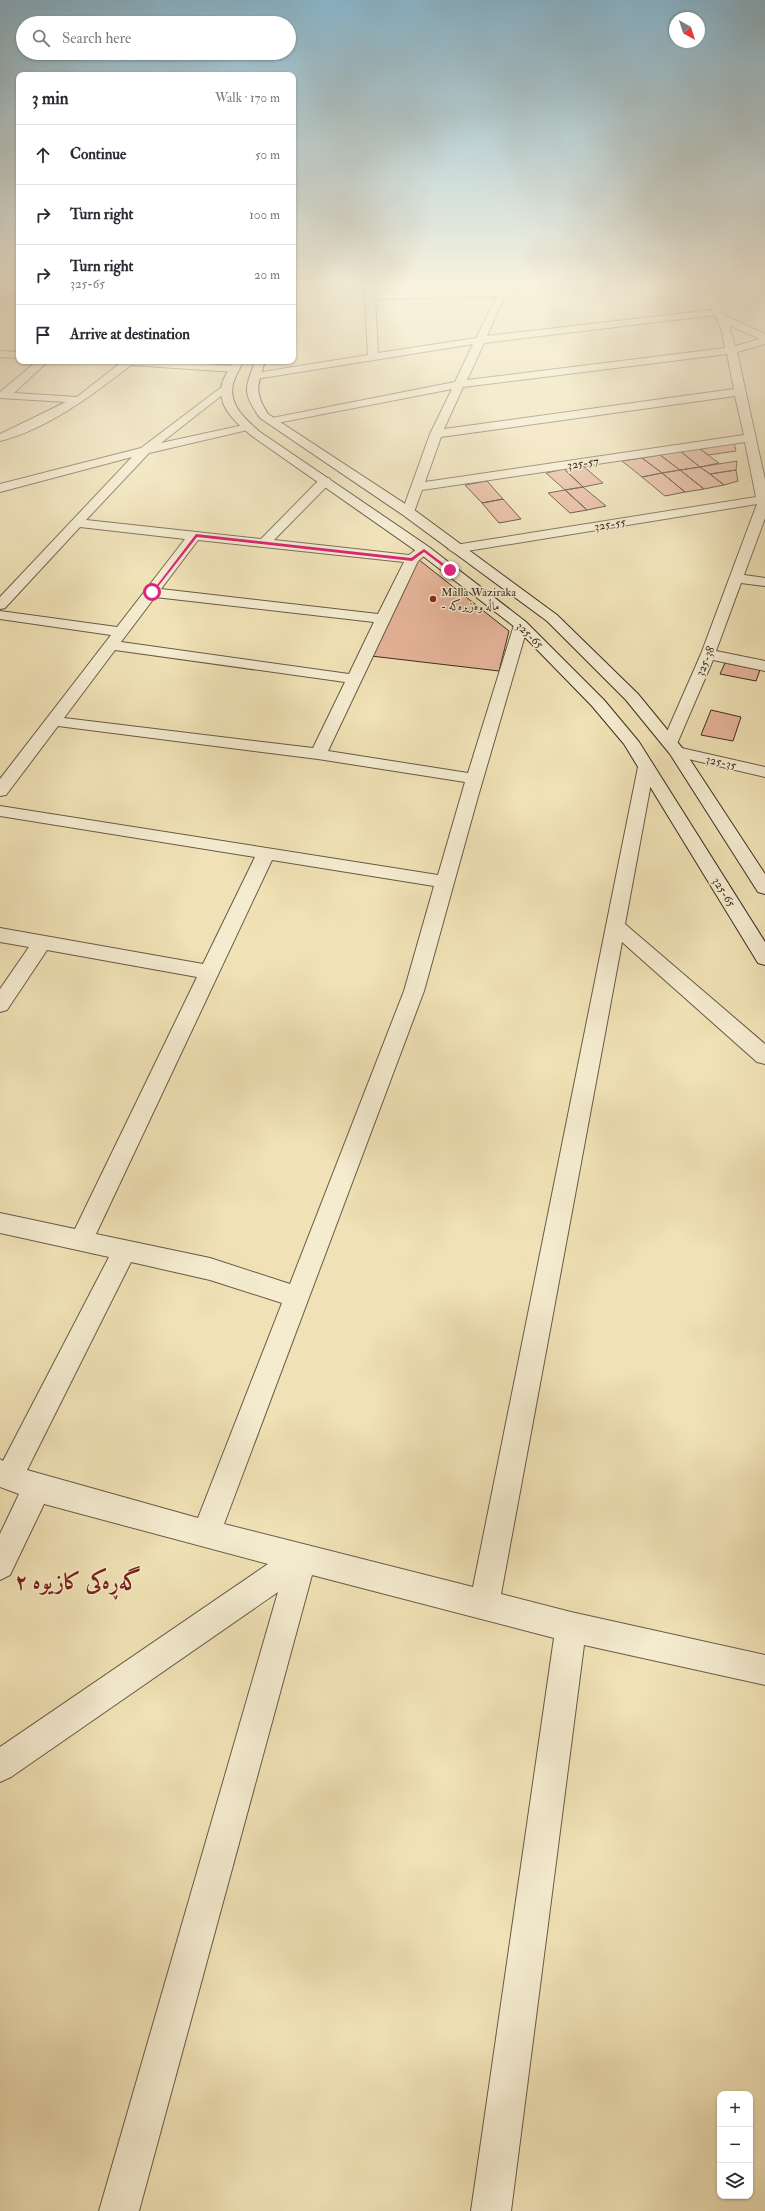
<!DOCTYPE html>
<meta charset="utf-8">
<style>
body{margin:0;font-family:"IM FELL Double Pica",Amiri,serif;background:#f7f7f7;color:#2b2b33}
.controls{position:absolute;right:12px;bottom:12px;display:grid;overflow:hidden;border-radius:8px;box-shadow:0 1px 3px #0004}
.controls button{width:36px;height:36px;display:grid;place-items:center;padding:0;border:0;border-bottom:1px solid #e1e1e2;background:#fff;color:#2b2b33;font:20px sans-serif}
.compass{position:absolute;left:669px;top:12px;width:36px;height:36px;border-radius:50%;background:#fff;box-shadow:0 1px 3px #0004;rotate:141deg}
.stop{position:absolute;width:12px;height:12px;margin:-9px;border:3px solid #db2777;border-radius:50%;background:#fff}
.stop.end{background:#db2777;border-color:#fff;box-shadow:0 1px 4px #0008}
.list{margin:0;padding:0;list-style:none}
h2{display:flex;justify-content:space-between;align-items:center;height:52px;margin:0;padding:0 16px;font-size:17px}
h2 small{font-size:13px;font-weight:400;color:#7c7c81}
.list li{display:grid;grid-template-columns:26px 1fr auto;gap:12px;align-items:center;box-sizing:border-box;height:60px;padding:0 16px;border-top:1px solid #e1e1e2}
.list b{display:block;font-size:15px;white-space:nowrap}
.list p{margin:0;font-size:13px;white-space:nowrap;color:#7c7c81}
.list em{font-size:13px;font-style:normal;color:#7c7c81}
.icon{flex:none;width:22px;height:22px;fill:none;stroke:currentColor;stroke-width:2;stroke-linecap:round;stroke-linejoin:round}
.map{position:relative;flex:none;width:765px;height:2211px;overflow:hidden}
.search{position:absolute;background:#fff;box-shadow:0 1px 3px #0004;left:16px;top:16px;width:280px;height:44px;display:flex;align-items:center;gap:10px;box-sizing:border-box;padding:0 14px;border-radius:22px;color:#7c7c81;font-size:15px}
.panel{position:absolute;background:#fff;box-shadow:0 1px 3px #0004;left:16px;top:72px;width:280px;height:292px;border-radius:8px}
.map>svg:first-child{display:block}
.building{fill:#e7b49a;stroke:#3c2c21}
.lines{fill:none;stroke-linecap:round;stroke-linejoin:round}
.street-casing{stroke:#695a46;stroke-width:2}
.secondary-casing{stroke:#3c2c21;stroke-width:2}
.street{fill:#f5ecd0;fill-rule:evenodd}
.secondary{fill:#f5ecd0;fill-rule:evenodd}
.route{fill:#db2777}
.poi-dot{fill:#8f2418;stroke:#f5ecd0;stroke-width:1.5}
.labels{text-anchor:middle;stroke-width:3;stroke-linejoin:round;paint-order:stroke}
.far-street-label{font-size:12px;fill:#3c2c21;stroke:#f5ecd0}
.far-poi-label{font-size:12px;fill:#3c2c21;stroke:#f5ecd0;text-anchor:start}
.near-district-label{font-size:22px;font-weight:bold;fill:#7a1f14;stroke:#f5ecd0}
</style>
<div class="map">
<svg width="765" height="2211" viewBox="0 0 765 2211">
<rect width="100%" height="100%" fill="#f0e2b6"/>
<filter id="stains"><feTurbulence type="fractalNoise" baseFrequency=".005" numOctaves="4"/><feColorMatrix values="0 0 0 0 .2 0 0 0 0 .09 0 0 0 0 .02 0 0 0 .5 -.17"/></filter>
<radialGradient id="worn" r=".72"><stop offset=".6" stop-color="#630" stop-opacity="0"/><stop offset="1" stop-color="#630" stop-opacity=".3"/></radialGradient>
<path class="building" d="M734,442L736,451L708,455L699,448Z
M699,448L708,455L719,463L700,467L680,451Z
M680,451L700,467L680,470L660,455Z
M660,455L680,470L662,473L642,458Z
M642,458L662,473L642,477L622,461Z
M737,461L736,470L710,474L700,467Z
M583,466L603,483L583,487L564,469Z
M700,467L710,474L724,485L704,489L680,470Z
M564,469L583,487L565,490L546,473Z
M680,470L704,489L685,492L662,473Z
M736,470L738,481L724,485L710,474Z
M662,473L685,492L665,496L642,477Z
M487,481L503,499L482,503L465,485Z
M583,487L606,506L587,510L565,490Z
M565,490L587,510L570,513L548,493Z
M503,499L521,519L499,523L482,503Z
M418,559L509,631L499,671L371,656Z
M725,663L760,670L756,681L720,674Z
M711,710L741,717L733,741L701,735Z"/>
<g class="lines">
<defs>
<path id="street" d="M12,283H19V287L0,301V293Z
M364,283H374V293L504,290L512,283H523L503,300L487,336L712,310L699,283H709L724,315L765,334V344L737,352L765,480V518L744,575L765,578V586L741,583L716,651L765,661V671L713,660L676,746H664L662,743L701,654L757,504L455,553L448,549L455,545L756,497L745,442L422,490L413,515H403L402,512L430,434L452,389L272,424L266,421L272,418L455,382L473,344L256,379L251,376L256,373L368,355ZM497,296L476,338L378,353L375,299ZM715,315L722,331L725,348L467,380L484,343ZM729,325L760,339L735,346ZM727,354L734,389L444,429L463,387ZM735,396L744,435L425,482L441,437Z
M580,283H616L611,286L577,289L572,286Z
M0,351L19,352V358L0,357Z
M37,361H48L14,393L77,397L119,364L111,361H163L235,366L240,369L235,372L131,365C94,394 46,430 0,441V434L66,402L0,398V392Z
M227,383L231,384L232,386L231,388L161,443L248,424L252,425L254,427L252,429L149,453L86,520L261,539L321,478H329L331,481L329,484L274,540L409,555L418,548H428L430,551L418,561L328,751L468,773L514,625L521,621L528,625L477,800L424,991L224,1524L473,1587L638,767L640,763H652L654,767L625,924L765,1044V1064L757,1062L622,942L501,1594L571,1612L765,1655V1685L584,1645L511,2211H471L554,1638L312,1575L139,2211H99L278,1592L11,1777L0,1782V1747L268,1564L44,1504L10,1575L0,1580V1534L19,1494L0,1487V1459L3,1461L109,1257L0,1233V1213L75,1229L197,977L47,950L7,1010L0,1012V989L29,947L0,942V928L203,964L255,857L0,816V806L438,875L465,782L318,759L58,726L6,795L0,796V779L111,635L0,619V611L117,627L185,539L80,527L5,608L0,609V597L132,457L0,492V484L141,448ZM198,540L404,562L378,614L161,589ZM155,597L374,622L349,674L121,642ZM115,650L345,682L313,748L64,718ZM272,860L434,886L404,991L290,1284L210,1258L96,1234ZM131,1262L210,1280L282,1303L198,1518L27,1470Z
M677,747L765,767V777L671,755L669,752L671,749Z"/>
<path id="secondary" d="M233,361H243C240,369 235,376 233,384C228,405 246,420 260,432L429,547L526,622L604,700L639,742L765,942V965L758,963L624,744L592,706L516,628L419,553L252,436C237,424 216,406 222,384C224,376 230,369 233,361Z
M255,361H265C258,385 253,391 268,414L413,509L557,615L638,694L683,749L765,874V894L758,892L670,754L626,700L547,621L403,515L260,418C242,392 245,390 255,361Z"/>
</defs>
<use href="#street" class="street-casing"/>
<use href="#secondary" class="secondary-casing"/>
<use href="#street" class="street"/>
<use href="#secondary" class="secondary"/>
</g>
<linearGradient id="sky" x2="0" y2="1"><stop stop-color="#89b8d0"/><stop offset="0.48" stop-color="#f8f2de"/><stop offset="1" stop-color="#f8f2de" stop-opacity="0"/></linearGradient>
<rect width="765" height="593" fill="url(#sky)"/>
<path class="route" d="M196,534L411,558L424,549L452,570L449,571L424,552L412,561L197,537L153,593H151Z"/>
<circle class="poi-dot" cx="433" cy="599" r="4"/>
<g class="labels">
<g class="far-street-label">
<text transform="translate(583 463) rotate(-8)" y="4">325-57</text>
<text transform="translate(610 524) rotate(-9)" y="4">325-55</text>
<text transform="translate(530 635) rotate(44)" y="4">325-65</text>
<text transform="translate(705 661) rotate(-67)" y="4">325-38</text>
<text transform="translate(721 762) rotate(13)" y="4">325-35</text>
<text transform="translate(724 892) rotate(58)" y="4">325-65</text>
</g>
<g class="far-poi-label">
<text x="441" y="596">Malla Waziraka<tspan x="441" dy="14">- ماڵە وەزیرەکە</tspan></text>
</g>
<g class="near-district-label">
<text x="78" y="1589">گەڕەکی کازیوە ٢</text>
</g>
</g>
<rect width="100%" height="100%" filter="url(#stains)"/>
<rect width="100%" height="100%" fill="url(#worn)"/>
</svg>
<div class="controls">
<button>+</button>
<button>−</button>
<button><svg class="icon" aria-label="layers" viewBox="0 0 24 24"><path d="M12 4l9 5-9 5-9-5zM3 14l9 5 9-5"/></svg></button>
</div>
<svg class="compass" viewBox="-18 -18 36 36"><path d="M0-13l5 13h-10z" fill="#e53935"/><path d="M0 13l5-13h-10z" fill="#7c7c81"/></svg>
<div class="stop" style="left:152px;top:592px"></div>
<div class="stop end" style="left:450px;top:570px"></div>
<div class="search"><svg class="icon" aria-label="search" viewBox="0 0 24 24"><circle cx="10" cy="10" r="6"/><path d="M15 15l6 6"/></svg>Search here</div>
<section class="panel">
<h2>3 min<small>Walk · 170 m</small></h2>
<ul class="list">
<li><svg class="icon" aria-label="ahead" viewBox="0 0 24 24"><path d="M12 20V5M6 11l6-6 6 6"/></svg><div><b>Continue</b></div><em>50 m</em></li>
<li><svg class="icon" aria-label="right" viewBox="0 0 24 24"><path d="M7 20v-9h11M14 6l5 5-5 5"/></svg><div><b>Turn right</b></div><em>100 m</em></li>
<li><svg class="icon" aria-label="right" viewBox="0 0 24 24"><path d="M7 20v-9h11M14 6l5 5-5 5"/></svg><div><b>Turn right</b><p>325-65</p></div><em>20 m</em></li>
<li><svg class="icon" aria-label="arrive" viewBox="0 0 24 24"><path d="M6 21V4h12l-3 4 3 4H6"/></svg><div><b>Arrive at destination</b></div></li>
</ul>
</section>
</div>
